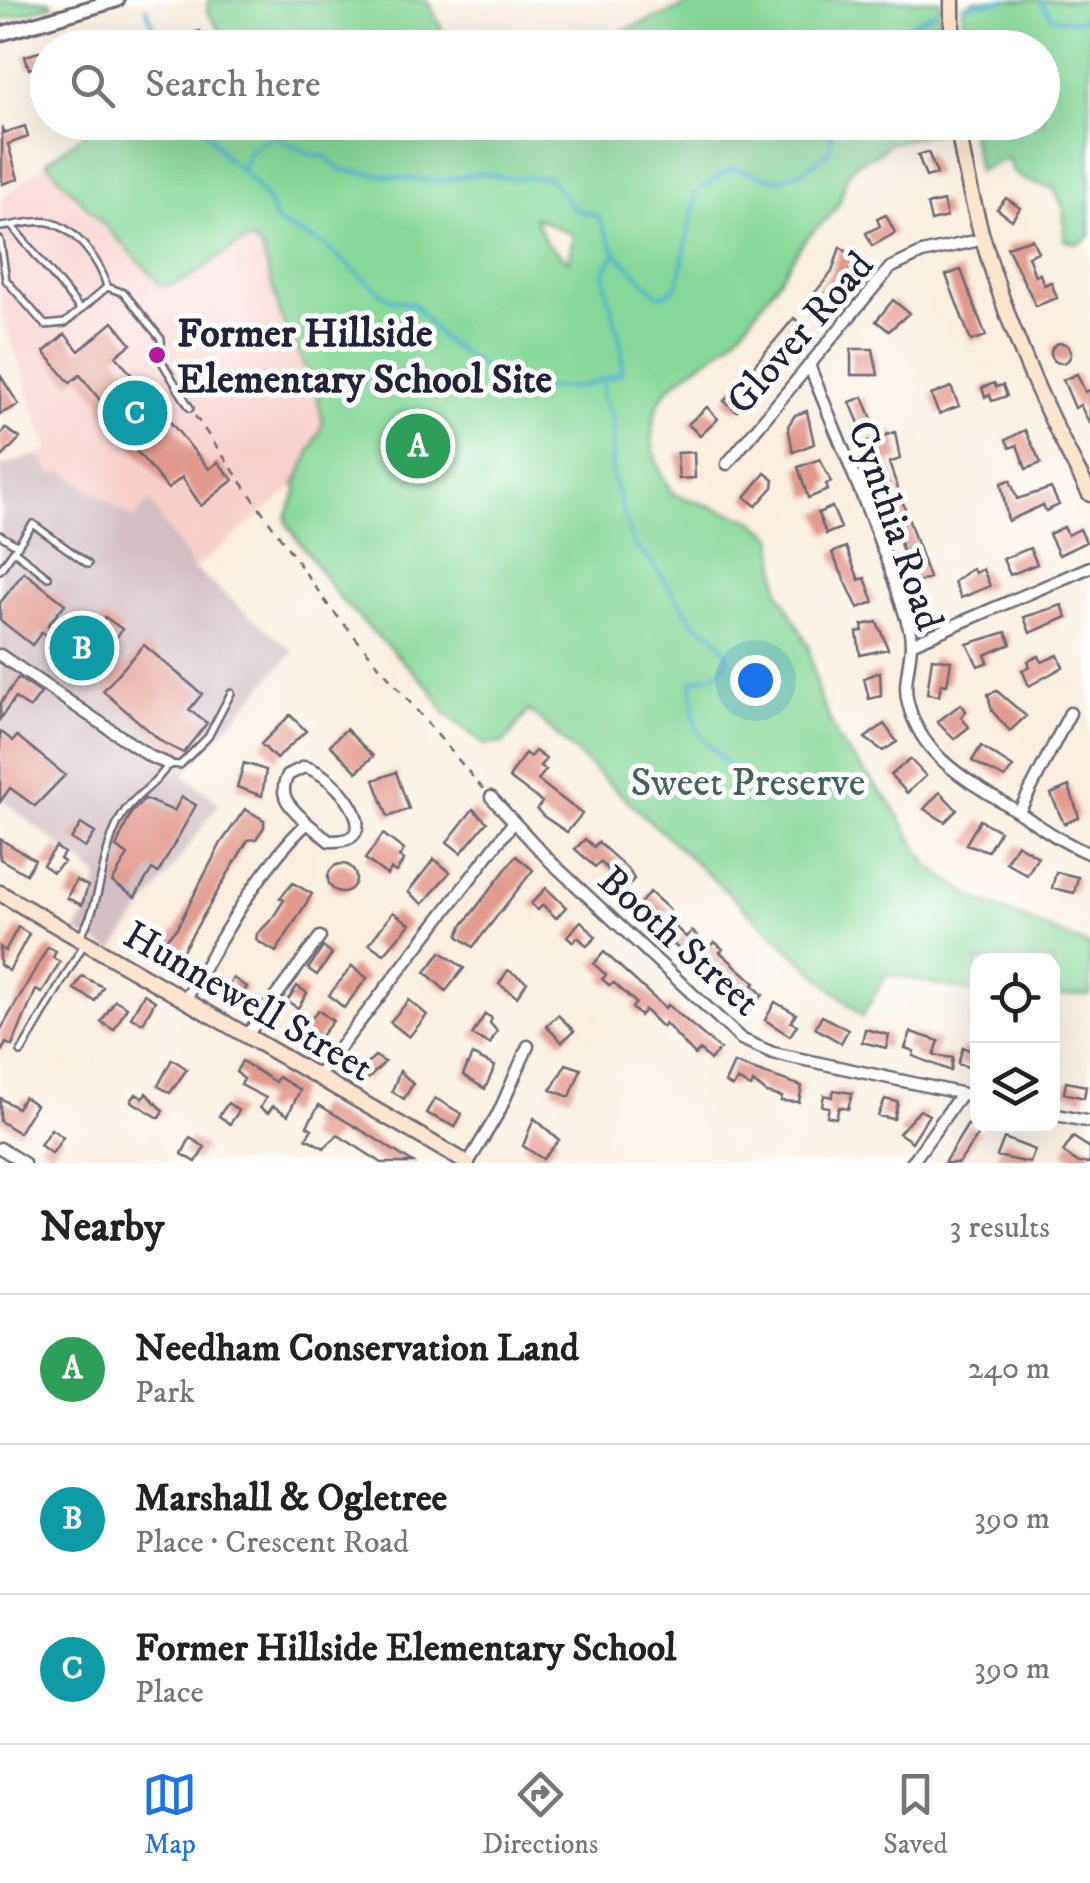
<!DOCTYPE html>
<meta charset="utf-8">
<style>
body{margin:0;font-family:"IM FELL DW Pica",serif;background:#f6f6f6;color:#222}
.controls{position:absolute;right:30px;bottom:30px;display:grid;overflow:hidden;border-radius:20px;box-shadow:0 10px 40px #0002}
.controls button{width:90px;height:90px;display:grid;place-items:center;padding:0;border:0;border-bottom:2px solid #e0e0e0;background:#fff;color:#222;font:50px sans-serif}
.you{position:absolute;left:755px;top:680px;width:35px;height:35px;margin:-25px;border:8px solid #fff;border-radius:50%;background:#1a73e8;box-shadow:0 0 0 15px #1a73e833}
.badge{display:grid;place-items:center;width:65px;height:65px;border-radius:50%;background:#1a73e8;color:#fff;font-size:32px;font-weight:700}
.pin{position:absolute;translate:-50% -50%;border:5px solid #fff;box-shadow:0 2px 10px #0006}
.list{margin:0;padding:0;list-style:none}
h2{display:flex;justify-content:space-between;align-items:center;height:130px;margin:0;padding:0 40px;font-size:42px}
h2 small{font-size:32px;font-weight:400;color:#767676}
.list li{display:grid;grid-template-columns:65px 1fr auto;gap:30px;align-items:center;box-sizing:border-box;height:150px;padding:0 40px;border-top:2px solid #e0e0e0}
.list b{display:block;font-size:38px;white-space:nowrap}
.list p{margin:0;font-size:32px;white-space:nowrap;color:#767676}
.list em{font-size:32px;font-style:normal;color:#767676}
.icon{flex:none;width:55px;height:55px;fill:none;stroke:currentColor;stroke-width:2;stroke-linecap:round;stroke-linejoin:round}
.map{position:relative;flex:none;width:1090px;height:1163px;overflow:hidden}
.search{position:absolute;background:#fff;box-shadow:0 10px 40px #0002;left:30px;right:30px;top:30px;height:110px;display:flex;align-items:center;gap:25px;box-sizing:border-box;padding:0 35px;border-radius:55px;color:#767676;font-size:38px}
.sheet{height:580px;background:#fff}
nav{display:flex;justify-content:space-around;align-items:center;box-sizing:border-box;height:140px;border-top:2px solid #e0e0e0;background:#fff;font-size:28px;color:#767676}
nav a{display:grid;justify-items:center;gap:5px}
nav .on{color:#1a73e8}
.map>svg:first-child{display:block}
.built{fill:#f7d0cc}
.industrial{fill:#d2bec3}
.green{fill:#85d899;stroke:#547d6a;stroke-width:2.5;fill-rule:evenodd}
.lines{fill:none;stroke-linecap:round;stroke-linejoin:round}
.stream{stroke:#51b3d0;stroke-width:4}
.building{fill:#e29a8f}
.service-casing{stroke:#6d6974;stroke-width:10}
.minor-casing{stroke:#6d6974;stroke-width:15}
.tertiary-casing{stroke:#6d6974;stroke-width:18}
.secondary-casing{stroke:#6d6974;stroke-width:19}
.path{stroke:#6d6974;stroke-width:2.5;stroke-dasharray:8 8;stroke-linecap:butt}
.service{stroke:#fff;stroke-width:5}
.minor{stroke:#fff;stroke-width:10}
.tertiary{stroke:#fff;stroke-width:12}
.secondary{stroke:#fce5cf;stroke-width:14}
.poi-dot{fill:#b5179e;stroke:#fff;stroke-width:4}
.labels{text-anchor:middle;stroke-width:10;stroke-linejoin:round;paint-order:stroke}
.poi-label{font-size:40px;font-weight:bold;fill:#22223b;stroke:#fff;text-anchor:start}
.street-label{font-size:40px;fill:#22223b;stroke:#fff}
.park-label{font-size:40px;fill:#45625c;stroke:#fff}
</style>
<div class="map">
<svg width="1090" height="1163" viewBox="0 0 1090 1163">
<rect width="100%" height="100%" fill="#fff"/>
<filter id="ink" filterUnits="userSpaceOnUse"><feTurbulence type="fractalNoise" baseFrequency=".01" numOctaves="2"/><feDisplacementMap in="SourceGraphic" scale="20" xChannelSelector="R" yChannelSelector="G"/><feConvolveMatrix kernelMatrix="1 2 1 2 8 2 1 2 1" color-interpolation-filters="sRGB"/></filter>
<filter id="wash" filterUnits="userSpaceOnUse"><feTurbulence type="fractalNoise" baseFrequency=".0048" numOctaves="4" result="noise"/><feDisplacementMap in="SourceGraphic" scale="40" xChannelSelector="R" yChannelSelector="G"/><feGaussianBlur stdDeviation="2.25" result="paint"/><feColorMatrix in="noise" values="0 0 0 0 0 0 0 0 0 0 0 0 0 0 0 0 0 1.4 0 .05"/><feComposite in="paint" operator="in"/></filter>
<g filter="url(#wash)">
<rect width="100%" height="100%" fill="#f9eedf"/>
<path class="built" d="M47,162L82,207L176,285L240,243L252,240L262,249L282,320L316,390L323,423L295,486L194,569L149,502L134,520L63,472L53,475L37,455L48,450L0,307V200Z"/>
<path class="industrial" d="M37,455L53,475L63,471L134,519L149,501L194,569L294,652L184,774L219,804L113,951L76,932L95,899L98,876L0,798V467Z"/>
<path class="green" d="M0,0H49L53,5L0,20Z
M208,0H427L451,47H223L219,29L207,12Z
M701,0H940L939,47H582Z
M976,0H1090V236L1078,244L1064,240V208L1053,188C1032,180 1013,184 1008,158L978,171L969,123L1042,122V48L963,47L962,6Z
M99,122L943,123L944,130L887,144C878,159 860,156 851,169C843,180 844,193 838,205C830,220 811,230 802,244C781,276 760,309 735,337C714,359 671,377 660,401C644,435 654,464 673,494L752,520L774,537L779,591L808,645L819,696L839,741L893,806L928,866L976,899L1090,946V995L1053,996L1052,961H978L977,993L887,974L862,1016L529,710L504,743L485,745L446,714L430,688L340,599L287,524L286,517L298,489L295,486L323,423L316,390L282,320L262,249L252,240C219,248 197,284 161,286C125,242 82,207 47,162ZM534,217L573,235L569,261L547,244Z"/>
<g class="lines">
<path class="stream" d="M1039,0L1053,18L1079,21L1090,13
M962,6L1006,0
M146,7L161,48
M847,48L857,38L906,27L935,12
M200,122L226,158L242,170L249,150L274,136L314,156H325L341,170L435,182L481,173L508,178L548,177L574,209L598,216L616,253L658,295H665L678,285L696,192L732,168L779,180L805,169L829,152L833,122
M242,170L268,201L276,222L324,245L389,299L414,304L442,339L516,389L580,387L621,373C627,335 606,308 604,271L616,253
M603,384V399L612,417V476L633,544L649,559L696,625L712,632L728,654L727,662L716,674L692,681C693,694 692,717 697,728C708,752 741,768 756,803"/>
</g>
<g id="blocks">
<path class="building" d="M118,31L122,44L104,48L100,36Z
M200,31L204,48H185L182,36Z
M42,51L46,64L29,69L25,56Z
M2,126L4,133L25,126L28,137L8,144L18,179L2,184Z
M928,152L937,174L926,177L918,155Z
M1006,198L1020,208L1012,220L997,209Z
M943,201L947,217L931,221L927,205Z
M886,215L895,233L872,246L866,233L880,226L877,219Z
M1032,239L1038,252L1028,256L1035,276L1040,274L1044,285L1051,282L1057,298L1036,306L1007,247Z
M840,247L859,260L818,312L808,301L832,272Z
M961,270L986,336L971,341L946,275Z
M893,300L909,313L889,331L876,321Z
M794,318L806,329L737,411L724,401Z
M113,322L131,344L116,356L209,469L218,462L233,480L201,506L182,477L168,489L100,407L103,404L80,375L70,383L44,352L65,334L79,351Z
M1051 353a10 10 0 1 1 20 0a10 10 0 1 1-20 0Z
M851,349H873L878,375H851Z
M1077,374L1085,392L1090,390V424L1080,405L1075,408L1063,380Z
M0,375L19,405L0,414Z
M994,383L996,387L1003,385L1007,396L992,401L990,395L985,397L982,388Z
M951,387L959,406L939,414L931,395Z
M863,397L873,421L860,426L850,402Z
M707,407L718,419L700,436L688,424Z
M807,411L814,444L793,452L788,426L795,415Z
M5,428L20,438L0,459V436Z
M1025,430L1041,463L1026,469L1017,445L1010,448L1006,440Z
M895,432L900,459L889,463L929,578L914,584L866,442Z
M694,452L695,478L679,479L677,453Z
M820,459L831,482L826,484L828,490L808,498L798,467Z
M765,473L774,480L773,487L756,506L745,497Z
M1010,480L1017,499L1051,488L1059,505L1046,511L1043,505L1008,521L1001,483Z
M832,507L841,528L826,534L818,513Z
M1064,527L1068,535L1080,529L1086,542L1059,555L1049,534Z
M846,547L859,580L865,578L874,602L858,608L832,553Z
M1030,548L1037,564L1010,575L1003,559Z
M972,568L975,573L983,569L990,586L961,598L954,582Z
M24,572L65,604L48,625L64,636L80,614L98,627L105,617L122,629L100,661L104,664L99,672L93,669L87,678L52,653L58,644L42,632L32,645L0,620V603Z
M1062,605L1067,617L1030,633L1024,617Z
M877,622L888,649L860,655L857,632L863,631L862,625Z
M1006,632L1011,644L985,655L988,662L978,666L967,644Z
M144,645L202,694L189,710L207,723L183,753L162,742L103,691Z
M1058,655L1063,667L1029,686L1022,670L1030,667L1028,661L1039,656L1042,662Z
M932,658L951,661L947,685L941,684L939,696L927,694Z
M880,672L881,696L869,699L864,678Z
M18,678L41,693L30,708L15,698L0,719V704Z
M997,691L1026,716L1010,731L992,711L988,694Z
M961,704L966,711L961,717L969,727L954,739L937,722Z
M290,715L306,731L276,759L261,744Z
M884,724L897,742L883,751L865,738Z
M346,729L373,756L357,772L330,745Z
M0,731L13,741L17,736L65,775L35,806L10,788L0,802Z
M981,746L1013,767L1005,778L972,761Z
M535,751L546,759L540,766L546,770L538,780L582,814L567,832L543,816L537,809L542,802L509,778L525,753L530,757Z
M910,759L926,776L907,793L891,775Z
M244,763L266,770L262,796L237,787Z
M396,772L409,809L388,817L374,780Z
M1069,786L1079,817L1064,824L1051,794Z
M940,792L957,810L945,822L924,809Z
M182,797L196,805L158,873L152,869L135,897L112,882L128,855L116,847L131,813L145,799L174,811Z
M245,809L264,820V827L256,839L248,840L173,967L156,957L158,947L177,928L221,843Z
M473,809L487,822L461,853L447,842Z
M980,820L1000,831L988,851L966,844Z
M81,824L95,833L85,848L71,839Z
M383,834L404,850L399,857L404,860L396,872L391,869L387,875L365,859Z
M0,839L35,860L26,874L0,859Z
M585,839L594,847L598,842L629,870L634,879L627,887L600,862L595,867L575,849Z
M1017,844L1038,857L1027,875L1006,862Z
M56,847L64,853L60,859L64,862L53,872L43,865Z
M516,856L533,870L473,947L458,936L462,926Z
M434,859L450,872L423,904L408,892Z
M328 878a14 14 0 1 1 28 0a14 14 0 1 1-28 0Z
M1056,872L1078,877L1074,893L1052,888Z
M76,880L88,886L82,905L67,898Z
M293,883L312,894L276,952L256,940L257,934L272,919L284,900L280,898Z
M546,888L566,907L556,918L543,905L538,910L531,904Z
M650,892L670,910L664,917L686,937L692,931L710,947L715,942L723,949L720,952L755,983L753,985L763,995L748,1010L641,916L636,908Z
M393,912L410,924L384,954L369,944Z
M581,921L596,937L587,946L578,937L573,942L567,936Z
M18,927L29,934L9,971L0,965V947L5,951Z
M48,947L56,951L53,958L60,962L42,993L36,990L12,1046L6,1043L0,1054V1031Z
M323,947L332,954L317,975L308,969Z
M441,952L464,968L446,991L425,972Z
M604,952L665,1008L668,1005L720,1049L710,1060L700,1050L695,1055L665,1023L662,1027L645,1010L640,1016L632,1008L636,1003L614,983L609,985L602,979L606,975L594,964Z
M352,966L367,978L344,1008L329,995Z
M508,970L527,982L517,997L499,984Z
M82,976L103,987L95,1001L74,989Z
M233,978L247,987L238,999L225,991Z
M297,986L307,993L298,1008L287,1001Z
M144,994L155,1001L143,1023L131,1017Z
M115,1000L127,1007L114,1030L101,1022Z
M409,1000L427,1015L409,1037L390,1022Z
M775,1002L796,1014L791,1022L797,1025L790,1036L765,1020Z
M318,1010L333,1021L312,1047L298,1036Z
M485,1014L492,1018L490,1023L497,1031L490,1044L472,1035Z
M558,1015L574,1031L562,1042L546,1026Z
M822,1016L848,1030L841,1043L815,1028Z
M865,1029L889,1035L886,1048L862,1042Z
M911,1032L939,1041L934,1055L953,1058L951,1071L913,1056L914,1051L905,1048Z
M963,1047L978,1054V1070L958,1064Z
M472,1055L495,1066L485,1089L463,1075Z
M375,1056L385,1062L366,1081L355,1074Z
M172,1059L187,1069L170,1093L158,1086Z
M242,1061L275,1082L278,1077L300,1090L288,1115L273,1106L268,1113L260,1108L266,1098L241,1085L244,1079L236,1072Z
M734,1063L802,1086L799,1102L781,1101L782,1097L767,1093L753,1082L751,1087L737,1080L733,1087L725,1083Z
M566,1064L581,1069L570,1097L551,1090Z
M400,1071L413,1084L404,1099L392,1091Z
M1066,1082L1086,1086L1084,1098L1064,1093Z
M834,1090L852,1093L848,1109L839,1107L836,1118L827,1116L829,1107L822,1106L824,1095L832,1097Z
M146,1093L163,1111L159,1118L131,1101L136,1094L143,1098Z
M24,1097L36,1105L19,1133L0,1121V1098L17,1108Z
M435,1098L462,1114L455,1127L426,1113Z
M885,1099L898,1102L894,1119L878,1116Z
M228,1103L239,1111L230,1124L219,1116Z
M319,1105L376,1139L413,1163H382L338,1135L324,1148L306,1138L312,1129L307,1126Z
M920,1110L929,1115L912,1142L899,1133Z
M534,1118L559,1140L543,1159L523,1146Z
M968,1124L980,1132L959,1163H944Z
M51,1129L63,1137L52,1154L40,1145Z
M1073,1137L1090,1148V1163H1079L1063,1152Z
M190,1138L205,1147L196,1162L182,1154Z
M1004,1138L1035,1150L1030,1163L997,1156Z"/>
</g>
</g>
<g filter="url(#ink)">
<use href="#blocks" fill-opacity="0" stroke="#6d6974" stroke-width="2.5"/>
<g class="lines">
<defs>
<path id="service" d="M12,226L80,309
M0,227C15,226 35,219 49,222C75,228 101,262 107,287L65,323L45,325L6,280L0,240
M107,287L124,293L161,339L162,362L190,408
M0,535L18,546
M14,551L48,577
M0,570L33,524L88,564
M79,938C104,900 99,856 121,817C133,795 157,786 168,764L180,765L208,737L231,693
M21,1052L84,944"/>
<path id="minor" d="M809,365C843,451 883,539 909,628C916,653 901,679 908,703C922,761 974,783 1018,812C1043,828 1063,843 1090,854
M727,464L890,268L922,253L984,239
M911,644L1090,567
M0,655L151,757L168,764
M491,797L550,861L741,1039L773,1053L978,1097
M1019,812L1070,713
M185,1000C222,939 255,873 307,823L329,841C392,844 335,772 304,767L288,775C276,797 292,808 307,823
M247,1035L320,937
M318,1076L513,823
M1052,1114L1090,1122
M0,1148L24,1163
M468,1163L499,1112L528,1046
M912,1163L961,1094"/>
<path id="tertiary" d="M0,34L117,0"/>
<path id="secondary" d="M952,48V0
M957,122C977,252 1027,379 1090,494
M0,893L467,1163"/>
</defs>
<use href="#service" class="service-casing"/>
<use href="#minor" class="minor-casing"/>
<use href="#tertiary" class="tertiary-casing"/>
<use href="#secondary" class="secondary-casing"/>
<path class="path" d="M195,416L328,605L483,789"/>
<use href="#service" class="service"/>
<use href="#minor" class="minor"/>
<use href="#tertiary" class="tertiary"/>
<use href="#secondary" class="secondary"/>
</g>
</g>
<circle class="poi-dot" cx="157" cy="355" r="10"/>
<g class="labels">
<g class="poi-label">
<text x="177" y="346">Former Hillside<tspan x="177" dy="46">Elementary School Site</tspan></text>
</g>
<g class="street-label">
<text transform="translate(799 332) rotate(-49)" y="14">Glover Road</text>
<text transform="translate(897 525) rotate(71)" y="14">Cynthia Road</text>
<text transform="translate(680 940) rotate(42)" y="14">Booth Street</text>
<text transform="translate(249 1000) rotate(30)" y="14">Hunnewell Street</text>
</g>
<g class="park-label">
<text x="748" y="795">Sweet Preserve</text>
</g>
</g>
</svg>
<div class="controls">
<button><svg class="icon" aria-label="locate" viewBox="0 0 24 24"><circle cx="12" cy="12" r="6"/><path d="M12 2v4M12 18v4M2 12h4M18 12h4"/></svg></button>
<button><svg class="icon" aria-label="layers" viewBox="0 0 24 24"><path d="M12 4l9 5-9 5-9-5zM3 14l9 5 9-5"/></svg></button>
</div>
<div class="you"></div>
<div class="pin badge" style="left:418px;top:446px;background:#2e9e5b">A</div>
<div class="pin badge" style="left:82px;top:648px;background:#0f9aa8">B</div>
<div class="pin badge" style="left:135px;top:413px;background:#0f9aa8">C</div>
<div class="search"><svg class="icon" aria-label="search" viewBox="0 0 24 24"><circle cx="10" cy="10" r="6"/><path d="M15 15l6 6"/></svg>Search here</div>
</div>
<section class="sheet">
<h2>Nearby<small>3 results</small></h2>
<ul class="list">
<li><span class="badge" style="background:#2e9e5b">A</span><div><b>Needham Conservation Land</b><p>Park</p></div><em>240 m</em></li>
<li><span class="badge" style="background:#0f9aa8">B</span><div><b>Marshall &amp; Ogletree</b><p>Place · Crescent Road</p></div><em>390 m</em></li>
<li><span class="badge" style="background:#0f9aa8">C</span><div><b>Former Hillside Elementary School</b><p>Place</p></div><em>390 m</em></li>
</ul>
</section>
<nav>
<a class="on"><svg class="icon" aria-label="map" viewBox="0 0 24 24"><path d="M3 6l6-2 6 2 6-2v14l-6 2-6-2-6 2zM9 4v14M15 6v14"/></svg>Map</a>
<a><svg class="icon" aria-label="directions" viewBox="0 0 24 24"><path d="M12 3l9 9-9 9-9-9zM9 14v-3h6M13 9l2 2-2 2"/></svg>Directions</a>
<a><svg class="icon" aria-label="saved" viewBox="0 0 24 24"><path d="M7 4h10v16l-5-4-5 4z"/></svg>Saved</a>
</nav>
